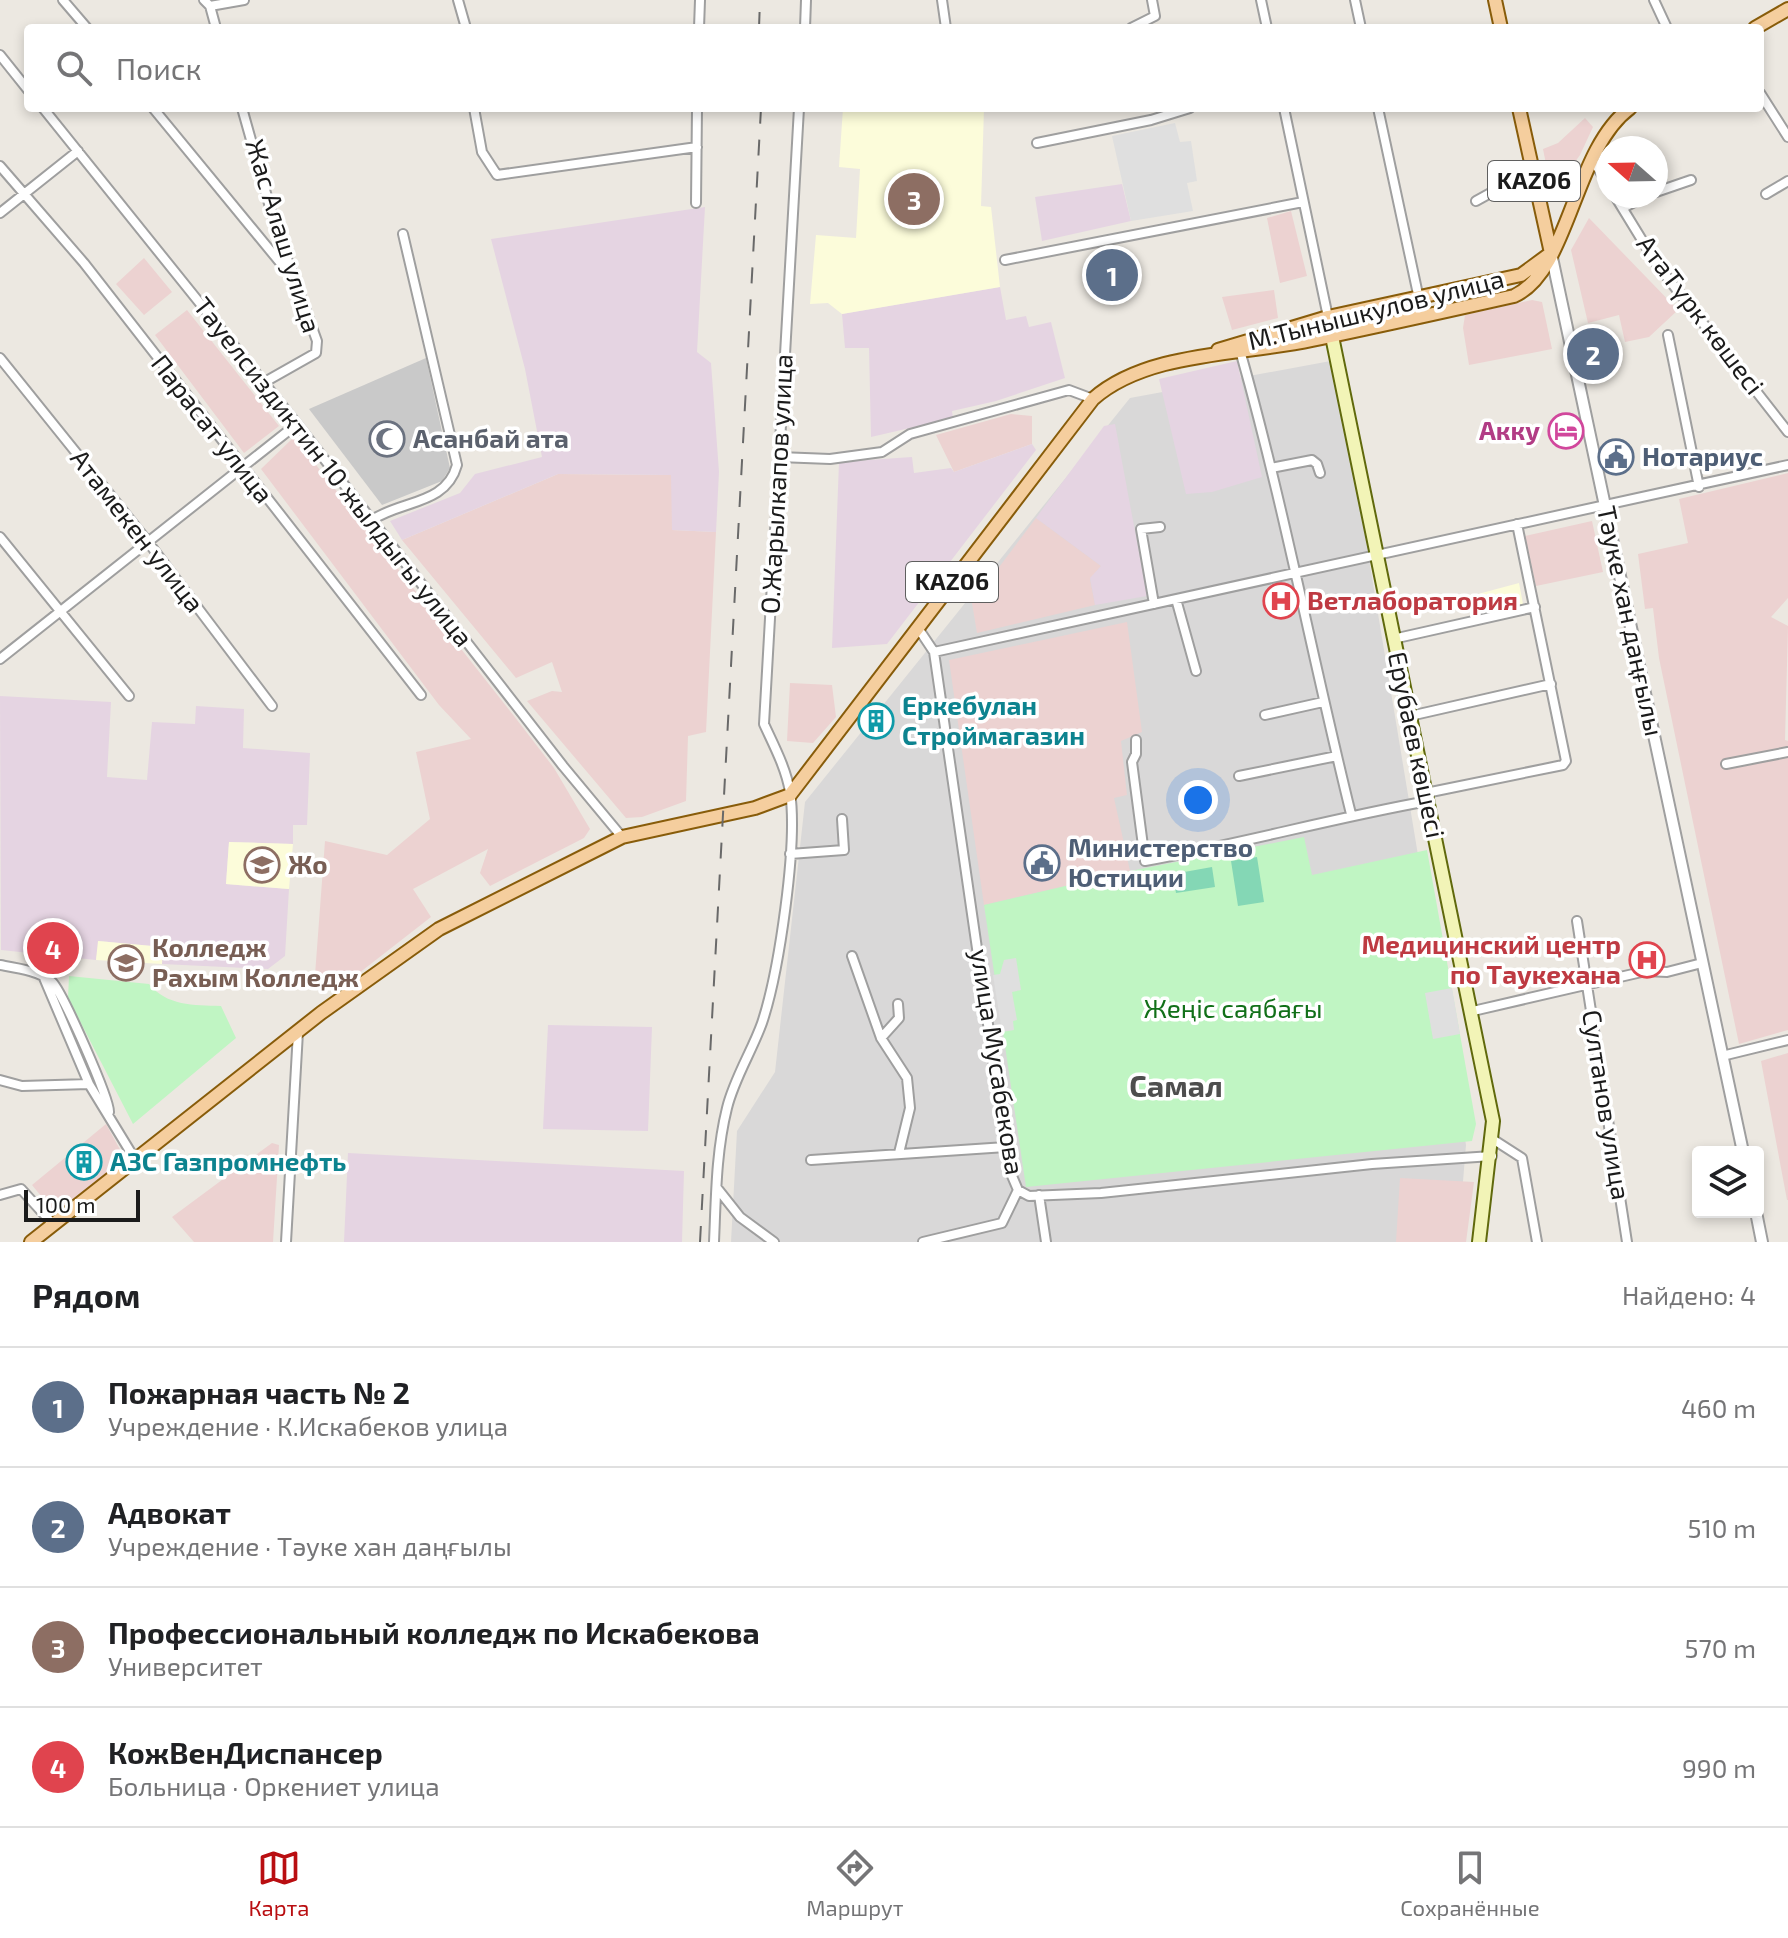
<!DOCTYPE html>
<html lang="ru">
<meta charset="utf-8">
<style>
body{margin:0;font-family:"Exo 2",sans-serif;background:#f6f6f6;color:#202124}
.controls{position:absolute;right:24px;bottom:24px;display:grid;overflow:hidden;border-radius:8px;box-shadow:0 4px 12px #0003}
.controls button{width:72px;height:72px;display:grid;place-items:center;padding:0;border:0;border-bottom:2px solid #e0e0e0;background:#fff;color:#202124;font:40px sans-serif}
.compass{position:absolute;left:1596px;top:136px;width:72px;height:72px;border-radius:50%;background:#fff;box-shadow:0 4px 12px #0003;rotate:290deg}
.scale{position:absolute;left:24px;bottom:20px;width:116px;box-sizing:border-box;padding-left:8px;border:4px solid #1b1b1b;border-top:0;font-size:22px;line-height:28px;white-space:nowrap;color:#1b1b1b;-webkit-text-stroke:6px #fff;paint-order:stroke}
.you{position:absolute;left:1198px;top:800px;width:28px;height:28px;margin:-20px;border:6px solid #fff;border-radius:50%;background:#1a73e8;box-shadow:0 0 0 12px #1a73e833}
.badge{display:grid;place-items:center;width:52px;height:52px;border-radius:50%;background:#b90e11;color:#fff;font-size:26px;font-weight:700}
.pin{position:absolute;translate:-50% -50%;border:4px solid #fff;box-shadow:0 2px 8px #0006}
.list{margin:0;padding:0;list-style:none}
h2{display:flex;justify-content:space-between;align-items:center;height:104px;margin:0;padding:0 32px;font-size:34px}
h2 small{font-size:26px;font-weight:400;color:#757577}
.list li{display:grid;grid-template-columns:52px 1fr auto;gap:24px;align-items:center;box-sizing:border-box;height:120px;padding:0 32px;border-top:2px solid #e0e0e0}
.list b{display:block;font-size:30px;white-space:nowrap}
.list p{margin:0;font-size:26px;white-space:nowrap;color:#757577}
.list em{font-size:26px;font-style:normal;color:#757577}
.icon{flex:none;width:44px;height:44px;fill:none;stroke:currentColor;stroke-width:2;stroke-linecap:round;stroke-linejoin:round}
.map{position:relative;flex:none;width:1788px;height:1242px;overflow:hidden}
.search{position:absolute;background:#fff;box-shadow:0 4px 12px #0003;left:24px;right:24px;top:24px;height:88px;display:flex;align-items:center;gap:20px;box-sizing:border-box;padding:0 28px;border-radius:8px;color:#757577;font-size:30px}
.sheet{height:584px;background:#fff}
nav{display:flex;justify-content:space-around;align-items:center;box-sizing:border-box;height:112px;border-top:2px solid #e0e0e0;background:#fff;font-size:22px;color:#757577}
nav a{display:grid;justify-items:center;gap:4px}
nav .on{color:#b90e11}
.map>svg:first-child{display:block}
.residential{fill:#d9d8d8}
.commercial{fill:#ecd2d1}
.industrial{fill:#e5d4e2}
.education{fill:#fcfcda}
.religious{fill:#c9c9c9}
.park{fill:#c0f5c3}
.pitch{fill:#84d7b5}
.parking{fill:#dfdfdf}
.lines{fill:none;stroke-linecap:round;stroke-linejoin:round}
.minor-casing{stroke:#9f9f9f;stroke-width:12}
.tertiary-casing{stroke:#9f9f9f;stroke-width:14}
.secondary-casing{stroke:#60690c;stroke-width:16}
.primary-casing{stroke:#885c0a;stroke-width:16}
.minor{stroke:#fff;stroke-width:8}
.tertiary{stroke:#fff;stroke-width:10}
.secondary{stroke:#f2f4b7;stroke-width:12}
.primary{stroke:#f5ce9e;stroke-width:12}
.rail{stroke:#696969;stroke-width:2;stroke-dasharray:16 16;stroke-linecap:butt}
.labels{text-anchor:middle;stroke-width:7;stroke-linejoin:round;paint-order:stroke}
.shield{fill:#fff;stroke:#5f5f5f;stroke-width:2}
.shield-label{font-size:24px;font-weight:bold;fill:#1b1b1b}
.street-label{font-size:26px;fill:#1b1b1b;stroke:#fff}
.hotel-label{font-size:26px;font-weight:bold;fill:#b23c85;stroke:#fff;text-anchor:end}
.worship-label{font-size:26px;font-weight:bold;fill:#5b616d;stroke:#fff;text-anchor:start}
.service-label{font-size:26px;font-weight:bold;fill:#4e5e75;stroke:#fff;text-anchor:start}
.health-label{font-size:26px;font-weight:bold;fill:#be3a42;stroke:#fff;text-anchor:start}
.culture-label{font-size:26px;font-weight:bold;fill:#0d838f;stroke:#fff;text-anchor:start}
.education-label{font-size:26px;font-weight:bold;fill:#785e54;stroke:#fff;text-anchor:start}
.park-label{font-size:26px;fill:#127019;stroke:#fff}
.quarter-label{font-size:30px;font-weight:bold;fill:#4e4e4e;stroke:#fff}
</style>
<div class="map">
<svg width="1788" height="1242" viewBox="0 0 1788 1242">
<rect width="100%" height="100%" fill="#ece8e1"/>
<path class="residential" d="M1336,360L1466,1145L1458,1242H731L737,1131L775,1072L805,802L1130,398Z"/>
<path class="commercial" d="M1585,118L1593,127L1580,155L1552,194L1543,149L1558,143Z
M1291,211L1307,276L1280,283L1267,218Z
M1589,218L1678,310L1649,337L1625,342L1619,315L1588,323L1571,250Z
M144,258L172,292L144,315L116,284Z
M1274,290L1278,318L1232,330L1222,297Z
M1532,300L1542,302L1552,349L1469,365L1463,328L1465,315Z
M187,310L279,426L244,453L155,335Z
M1011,414L1032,416V444L954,472L936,435Z
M294,437L514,716L554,768L590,829L584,838L490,886L480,873L488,849L413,889L431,917L345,984H330L315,975L325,841L387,855L430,819L416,752L471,739L439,705L261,469Z
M1788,473V598L1771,617L1788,626L1785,740L1788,741V1030L1739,1044L1659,658L1653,608L1645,609L1638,554L1688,543L1679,499Z
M558,474L672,475V530L716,532L706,732L688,736L686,801L642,817L626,818L527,701L552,691L562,692L552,662L516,678L402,540Z
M1036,518L1101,566L1090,579L1095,605L977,633L972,603Z
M1592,521L1603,572L1536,586L1525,536Z
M1127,622L1142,732L1121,741L1127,795L1114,798L1130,871L984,905L949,660Z
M790,683L832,685L836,717L813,743L787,741Z
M1788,1053V1200H1787L1761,1061Z
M106,1124L123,1155L121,1162L41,1229L46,1202L32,1185Z
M272,1143L279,1145L273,1242H194L172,1217Z
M1400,1178L1474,1182L1466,1242H1396Z"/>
<path class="industrial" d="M1122,184L1131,221L1042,241L1035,197Z
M705,207L697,352L711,363L719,472L716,532L672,530L671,475L558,474L402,540L390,521L460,493L475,474L542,457L525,369L491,239Z
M1000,287L1006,320L1026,316L1029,327L1051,322L1065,378L996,401L952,411L953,418L871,437L869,348H845L842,314Z
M1237,361L1262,477L1212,492L1186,494L1159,379Z
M1115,424L1147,596L1095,605L1090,578L1101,566L1036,518L1104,426Z
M1032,444L1036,450L887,644L832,648L839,462L912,457L914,473L951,468L954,472Z
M0,696L111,702L107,777L147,780L152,722L195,724L196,706L244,709L243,748L310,753L307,825H293V844L229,842L226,884L289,889L285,956L268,969L162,964V947L99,941L96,960L1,950Z
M548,1025L652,1027L648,1131L543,1129Z
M348,1153L684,1171L682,1242H344Z"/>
<path class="education" d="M843,108H952L954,112L984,108L981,206L991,207L1000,287L842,314L828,303L810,304L816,235L856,238L860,169L839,167Z
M1519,583L1523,604L1482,612L1478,594Z
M229,842L293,844L289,889L226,884Z
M98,941L163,947L162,964L96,960Z"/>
<path class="religious" d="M426,358L450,468L442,481L382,505L309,409Z"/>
<path class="park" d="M1304,837L1312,875L1427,850L1476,1124L1472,1141L1026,1187L984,905L1130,871Z
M69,976L149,984C167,1006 193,1005 221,1006L236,1038L133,1124L68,998Z"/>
<path class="pitch" d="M1257,857L1264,902L1238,906L1231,861Z
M1212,867L1215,887L1176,893L1173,874Z"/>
<path class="parking" d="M1175,123L1180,142L1191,141L1197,181L1187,183L1193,211L1131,221L1112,136Z
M1016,958L1021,990L1012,992L1017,1020L1013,1021L1014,1030L1002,1032L993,975L1000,974L1004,960Z
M1452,988L1460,1034L1433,1039L1425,993Z"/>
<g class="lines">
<defs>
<path id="minor" d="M63,0L87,28
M204,0L210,6L216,28
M458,0L466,28
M942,0L946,28
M1261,0L1267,28
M1355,0L1361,28
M1654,0L1667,28
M210,6L244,0
M699,28L700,0
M805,28L806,0
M1131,28L1155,16L1152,0
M0,55L28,90
M1760,93L1788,137
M43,108L297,424L563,766L622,837
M153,108L292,277
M242,108L275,225L317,341L316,353L263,383
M474,108L482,152L497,175L697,147
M1284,108L1328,317
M1378,108L1419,299
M1037,143L1151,120L1190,108
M1592,159L1608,184
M0,166L84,263L421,695
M1656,192L1691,180
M1766,194L1788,181
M1615,196L1656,263L1788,432
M1476,201L1532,170
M696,203L697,108
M1623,208L1646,196
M0,213L78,151
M1005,260L1303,202
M1668,335L1699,487
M1241,354C1284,506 1313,661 1351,814
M0,358L148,542L272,706
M779,457L830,459L882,452L910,434L1069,390L1093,399
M1271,468L1312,460L1317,464L1320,473
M372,520C402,500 446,505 457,465L403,234
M0,537L129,696
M1176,599L1196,671
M1154,604L1141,529L1160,527
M918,628L934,652L1788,465
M1393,639L1535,607
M934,652L1009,1169L1018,1190L1029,1196L1101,1193L1372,1164L1492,1156
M0,659L297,424
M1265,715L1323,702
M1410,716L1551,684
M1136,740V754L1132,762L1145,861C1240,844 1333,818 1428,801
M1726,764L1788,752
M1239,776L1337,756
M1426,793L1563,765L1566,761L1517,524
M790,854L844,850L842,819
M1577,921L1627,1242
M852,956L881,1038L907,1078L910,1108L899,1153
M0,965C17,968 40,971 52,982C62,991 111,1102 109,1112
M44,978L89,1084L136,1161
M1473,1011L1646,971L1667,972L1702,963
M881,1038L899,1018L898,1004
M1722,1056L1788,1040
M0,1080L22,1086L89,1084
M1494,1140L1522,1158L1537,1242
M811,1160L1006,1147
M717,1188L740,1217L774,1242
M0,1195L21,1189L53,1224
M1039,1195L1046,1242
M286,1242L298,1032
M714,1242C716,1197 716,1152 727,1108C734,1079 752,1051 762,1023C779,972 798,844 790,792C786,768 774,746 764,724L799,108
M923,1242L1002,1223L1018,1190"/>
<path id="tertiary" d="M1551,253L1743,1152
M1756,1212L1762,1242"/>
<path id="secondary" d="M1328,317L1493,1121L1479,1242"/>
<path id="primary" d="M1495,0L1501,28
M1755,28L1788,9
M1519,108L1551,253
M1218,350L1328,317L1521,275L1551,253
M31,1242L321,1013L439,929L622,837L755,808L790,795L1093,399C1147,351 1243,355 1312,340C1380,326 1447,311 1514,296C1570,271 1573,150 1630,108"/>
</defs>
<use href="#minor" class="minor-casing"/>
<use href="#tertiary" class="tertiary-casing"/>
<use href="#secondary" class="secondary-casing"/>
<use href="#primary" class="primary-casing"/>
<use href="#minor" class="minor"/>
<use href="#tertiary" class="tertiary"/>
<use href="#secondary" class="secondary"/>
<use href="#primary" class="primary"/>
<path class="rail" d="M759,28L760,0
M700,1242L761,108"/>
</g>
<defs>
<symbol id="hotel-ring" viewBox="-11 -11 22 22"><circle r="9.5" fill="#fff" stroke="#d1479c" stroke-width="1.5"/><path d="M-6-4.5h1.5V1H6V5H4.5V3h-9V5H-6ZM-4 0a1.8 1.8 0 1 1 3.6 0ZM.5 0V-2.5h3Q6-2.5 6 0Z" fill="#d1479c"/></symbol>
<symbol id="mosque-ring" viewBox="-11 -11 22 22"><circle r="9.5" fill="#fff" stroke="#6b7280" stroke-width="1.5"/><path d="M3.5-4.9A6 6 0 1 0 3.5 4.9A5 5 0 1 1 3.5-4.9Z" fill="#6b7280"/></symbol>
<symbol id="civic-ring" viewBox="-11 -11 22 22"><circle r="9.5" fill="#fff" stroke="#5c6f8a" stroke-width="1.5"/><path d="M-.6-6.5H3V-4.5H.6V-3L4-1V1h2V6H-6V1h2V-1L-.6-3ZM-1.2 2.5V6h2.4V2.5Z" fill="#5c6f8a"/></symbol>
<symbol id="hospital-ring" viewBox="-11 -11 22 22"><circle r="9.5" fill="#fff" stroke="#e0444e" stroke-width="1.5"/><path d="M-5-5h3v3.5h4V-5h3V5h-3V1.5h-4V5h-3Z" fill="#e0444e"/></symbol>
<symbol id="building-ring" viewBox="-11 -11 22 22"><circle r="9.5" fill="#fff" stroke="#0f9aa8" stroke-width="1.5"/><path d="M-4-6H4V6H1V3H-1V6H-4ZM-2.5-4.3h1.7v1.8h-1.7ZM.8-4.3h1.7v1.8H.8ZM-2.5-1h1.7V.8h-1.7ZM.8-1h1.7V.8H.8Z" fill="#0f9aa8"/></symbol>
<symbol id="school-ring" viewBox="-11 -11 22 22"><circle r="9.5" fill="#fff" stroke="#8d6e63" stroke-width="1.5"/><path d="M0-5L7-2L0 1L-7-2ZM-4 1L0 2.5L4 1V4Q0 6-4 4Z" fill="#8d6e63"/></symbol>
<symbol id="university-ring" viewBox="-11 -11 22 22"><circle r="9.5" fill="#fff" stroke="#8d6e63" stroke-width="1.5"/><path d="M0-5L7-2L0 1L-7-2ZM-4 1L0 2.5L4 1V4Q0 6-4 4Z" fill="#8d6e63"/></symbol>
</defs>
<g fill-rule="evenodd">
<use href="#hotel-ring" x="1546" y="411" width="40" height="40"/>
<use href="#mosque-ring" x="367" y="419" width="40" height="40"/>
<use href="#civic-ring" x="1596" y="437" width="40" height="40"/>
<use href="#hospital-ring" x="1261" y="581" width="40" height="40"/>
<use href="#building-ring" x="856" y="701" width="40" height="40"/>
<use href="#civic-ring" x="1022" y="843" width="40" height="40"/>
<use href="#school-ring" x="242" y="845" width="40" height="40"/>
<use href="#hospital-ring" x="1627" y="940" width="40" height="40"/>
<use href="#university-ring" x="106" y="943" width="40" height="40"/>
<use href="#building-ring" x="64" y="1142" width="40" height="40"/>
</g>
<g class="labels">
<g class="shield">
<rect x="1488" y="161" width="92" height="40" rx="6"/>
<rect x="906" y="562" width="92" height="40" rx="6"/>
</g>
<g class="shield-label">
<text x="1534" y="189">KАZ06</text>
<text x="952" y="590">KАZ06</text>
</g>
<g class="street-label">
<text transform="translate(283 236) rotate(73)" y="9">Жас Алаш улица</text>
<text transform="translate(1376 310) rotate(-14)" y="9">М.Тынышкулов улица</text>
<text transform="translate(1700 315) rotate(53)" y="9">АтаТүрк көшесі</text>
<text transform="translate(212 429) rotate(52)" y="9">Парасат улица</text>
<text transform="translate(333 472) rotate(52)" y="9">Тауелсиздиктин 10 жылдыгы улица</text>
<text transform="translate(777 484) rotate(-87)" y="9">О.Жарылкапов улица</text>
<text transform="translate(137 531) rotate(52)" y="9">Атамекен улица</text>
<text transform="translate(1630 621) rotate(78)" y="9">Тәуке хан даңғылы</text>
<text transform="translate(1416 745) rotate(78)" y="9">Ерубаев көшесі</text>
<text transform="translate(997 1062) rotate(81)" y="9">улица Мусабекова</text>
<text transform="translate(1606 1105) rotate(81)" y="9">Султанов улица</text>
</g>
<g class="hotel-label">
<text x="1540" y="440">Акку</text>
</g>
<g class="worship-label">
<text x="413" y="448">Асанбай ата</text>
</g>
<g class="service-label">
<text x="1642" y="466">Нотариус</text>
<text x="1068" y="857">Министерство<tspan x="1068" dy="30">Юстиции</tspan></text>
</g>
<g class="health-label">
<text x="1307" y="610">Ветлаборатория</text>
<text x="1621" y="954" text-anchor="end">Медицинский центр<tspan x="1621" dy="30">по Таукехана</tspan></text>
</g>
<g class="culture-label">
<text x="902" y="715">Еркебулан<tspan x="902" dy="30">Строймагазин</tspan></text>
<text x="110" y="1171">АЗС Газпромнефть</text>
</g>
<g class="education-label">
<text x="288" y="874">Жо</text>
<text x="152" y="957">Колледж<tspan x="152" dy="30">Рахым Колледж</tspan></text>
</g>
<g class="park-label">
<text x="1233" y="1018">Жеңіс саябағы</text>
</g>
<g class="quarter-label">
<text x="1176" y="1097">Самал</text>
</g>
</g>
</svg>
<div class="controls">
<button><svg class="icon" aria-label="layers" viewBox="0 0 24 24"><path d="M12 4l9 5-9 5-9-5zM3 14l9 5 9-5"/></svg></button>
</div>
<svg class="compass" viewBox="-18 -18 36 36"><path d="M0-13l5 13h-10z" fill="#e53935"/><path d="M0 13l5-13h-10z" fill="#757577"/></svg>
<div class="scale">100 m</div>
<div class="you"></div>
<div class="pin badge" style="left:1112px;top:275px;background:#5c6f8a">1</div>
<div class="pin badge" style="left:1593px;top:354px;background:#5c6f8a">2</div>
<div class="pin badge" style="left:914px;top:199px;background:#8d6e63">3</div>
<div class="pin badge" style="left:53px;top:948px;background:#e0444e">4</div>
<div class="search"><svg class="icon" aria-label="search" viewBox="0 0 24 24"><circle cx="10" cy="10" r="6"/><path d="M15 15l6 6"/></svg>Поиск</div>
</div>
<section class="sheet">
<h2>Рядом<small>Найдено: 4</small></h2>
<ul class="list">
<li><span class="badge" style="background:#5c6f8a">1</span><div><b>Пожарная часть № 2</b><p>Учреждение · К.Искабеков улица</p></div><em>460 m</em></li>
<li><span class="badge" style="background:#5c6f8a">2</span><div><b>Адвокат</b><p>Учреждение · Тәуке хан даңғылы</p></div><em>510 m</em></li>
<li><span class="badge" style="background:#8d6e63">3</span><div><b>Профессиональный колледж по Искабекова</b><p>Университет</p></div><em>570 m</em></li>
<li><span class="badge" style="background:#e0444e">4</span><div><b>КожВенДиспансер</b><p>Больница · Оркениет улица</p></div><em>990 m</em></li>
</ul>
</section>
<nav>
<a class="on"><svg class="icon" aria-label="map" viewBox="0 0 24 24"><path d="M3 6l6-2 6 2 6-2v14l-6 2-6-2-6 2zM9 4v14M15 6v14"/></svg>Карта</a>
<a><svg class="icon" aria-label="directions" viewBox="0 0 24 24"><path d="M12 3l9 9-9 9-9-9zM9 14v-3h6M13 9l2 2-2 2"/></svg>Маршрут</a>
<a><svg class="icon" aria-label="saved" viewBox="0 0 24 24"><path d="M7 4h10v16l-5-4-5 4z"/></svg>Сохранённые</a>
</nav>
